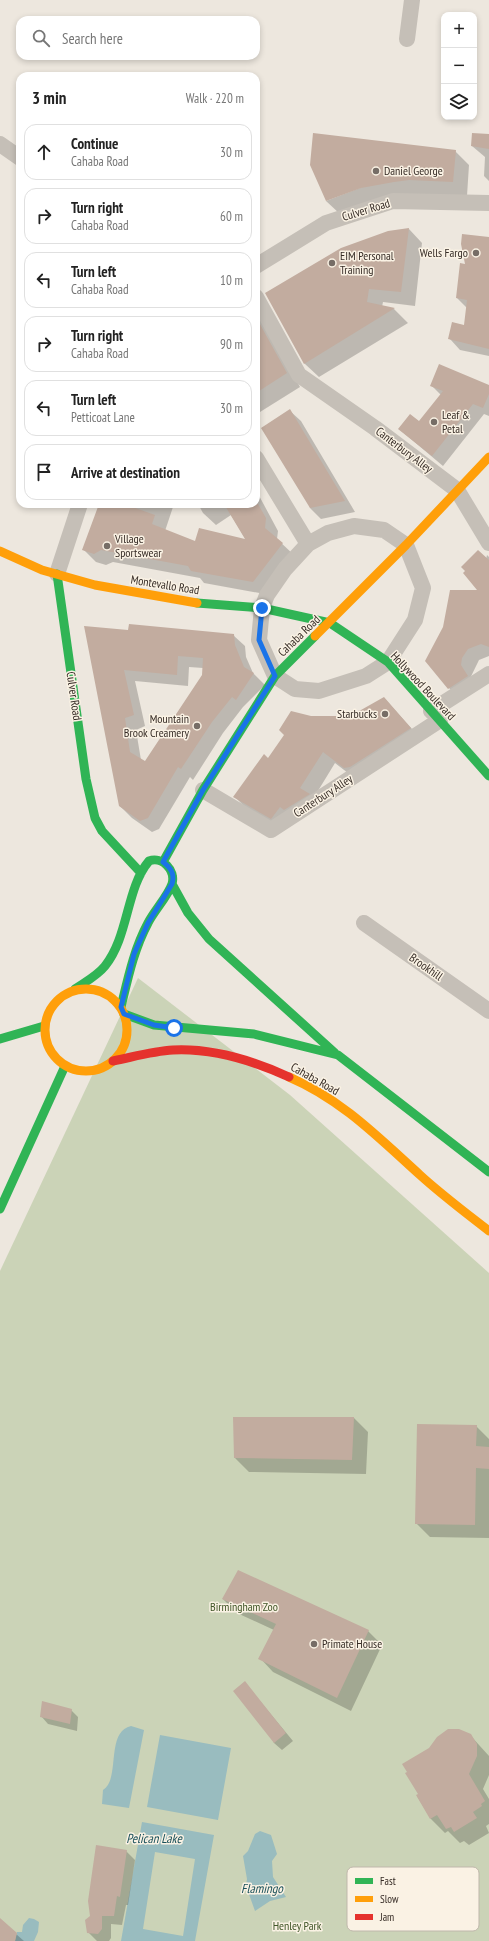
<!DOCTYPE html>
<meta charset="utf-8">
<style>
body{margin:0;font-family:"PT Sans Narrow",sans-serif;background:#f6f6f6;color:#222}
.controls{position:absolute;right:12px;top:12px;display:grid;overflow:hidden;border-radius:8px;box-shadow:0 2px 6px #0003}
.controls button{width:36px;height:36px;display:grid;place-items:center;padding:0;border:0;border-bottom:1px solid #e0e0e0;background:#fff;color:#222;font:20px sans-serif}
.stop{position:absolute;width:12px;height:12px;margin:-9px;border:3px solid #1a73e8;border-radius:50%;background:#fff}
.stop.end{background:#1a73e8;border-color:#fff;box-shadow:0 1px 4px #0008}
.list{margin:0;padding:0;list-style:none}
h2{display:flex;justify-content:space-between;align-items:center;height:52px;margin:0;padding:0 16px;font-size:17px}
h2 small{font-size:13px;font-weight:400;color:#767676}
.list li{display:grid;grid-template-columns:26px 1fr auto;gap:12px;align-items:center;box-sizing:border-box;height:56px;margin:0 8px 8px;padding:0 8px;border:1px solid #e0e0e0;border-radius:12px}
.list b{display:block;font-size:15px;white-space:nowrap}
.list p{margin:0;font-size:13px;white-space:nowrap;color:#767676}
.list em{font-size:13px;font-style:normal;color:#767676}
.icon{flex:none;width:22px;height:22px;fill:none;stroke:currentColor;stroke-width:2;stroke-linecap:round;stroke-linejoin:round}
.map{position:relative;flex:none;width:489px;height:1941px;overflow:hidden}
.search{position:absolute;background:#fff;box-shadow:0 2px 6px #0003;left:16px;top:16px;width:244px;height:44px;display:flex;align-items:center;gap:10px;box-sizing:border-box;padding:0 14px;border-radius:12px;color:#767676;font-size:15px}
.panel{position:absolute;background:#fff;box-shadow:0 2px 6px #0003;left:16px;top:72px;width:244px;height:436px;border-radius:12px}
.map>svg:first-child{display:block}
.green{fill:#cbd3b7}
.water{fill:#99bcbf;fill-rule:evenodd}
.shadow{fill:#0003;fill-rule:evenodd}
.building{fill:#c2ac9f;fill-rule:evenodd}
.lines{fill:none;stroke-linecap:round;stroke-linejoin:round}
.street{stroke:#c5bfb7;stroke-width:16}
.fast{stroke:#30b455;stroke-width:9}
.slow{stroke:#ff9f0a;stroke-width:9}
.jam{stroke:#e5322d;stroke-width:9}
.route{stroke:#1a73e8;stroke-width:5}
.poi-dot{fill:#766d66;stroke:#faf2e4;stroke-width:1.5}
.labels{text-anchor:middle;stroke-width:3;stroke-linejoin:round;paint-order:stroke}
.poi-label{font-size:12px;fill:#362c26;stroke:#faf2e4;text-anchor:start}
.street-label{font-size:12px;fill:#362c26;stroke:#faf2e4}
.park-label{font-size:12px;fill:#415628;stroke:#faf2e4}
.water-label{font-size:13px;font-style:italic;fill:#19505a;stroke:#faf2e4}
.key{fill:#faf2e4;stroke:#bfb7ab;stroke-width:1}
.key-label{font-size:11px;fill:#362c26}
</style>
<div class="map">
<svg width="489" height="1941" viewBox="0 0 489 1941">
<rect width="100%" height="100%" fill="#ede7de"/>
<path class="green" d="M138,978L290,1095L489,1273V1941H0V1271Z"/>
<path class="water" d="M131,1726L144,1730L129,1808L102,1804L103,1790C121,1779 105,1732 131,1726Z
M160,1735L231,1748L218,1820L147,1807Z
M142,1822L214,1835L195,1941H121ZM155,1852L195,1859L183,1936L143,1929Z
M260,1831L271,1835L277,1854L272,1861L273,1877L286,1897L270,1901L255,1911L246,1886L247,1879L243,1856L248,1851L255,1834Z
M29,1918L34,1919L39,1922L38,1932L34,1941H15L17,1932H22L23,1925Z"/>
<path class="shadow" d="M489,135V181L484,176L485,157L472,146Z
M455,151L469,165L467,196L424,194L375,202L340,214L326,201Z
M409,229L422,243L415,306L383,302L382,307L394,309L408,323L319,377L305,364L266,293Z
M489,238V356L460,350L450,339L465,326L467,308L457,298L467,265Z
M256,309L260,313L300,387L260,412L256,408Z
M431,385L489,386V416L484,414L443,466L399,429L419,422L441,395Z
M290,411L301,421L355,512L321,519L310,508Z
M256,490L278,531L277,539L295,556L265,594L204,583L200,578L113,562L106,565L96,562L84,550L100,504H174L165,531L196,543L247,541L231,515L216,525L203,513L198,504H256Z
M487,555L489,557V656L479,660L460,699L449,688L479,591Z
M130,625L233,635L245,646L246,657L253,673L265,685L243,707L223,733L193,780L190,777L159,829L152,832L132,818L120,806L85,627L129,631ZM189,667L203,668V675L145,763L141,760L136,730L145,726L135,681L188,686Z
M384,698L422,740L357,780L335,763L313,799L283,830L247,809L235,797L268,759L311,717H342L361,711Z
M234,1418H354L368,1432L366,1474L249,1472L235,1458Z
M476,1426L489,1439V1538L430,1537L416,1523Z
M223,1599L368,1631L382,1645L351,1711L273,1672L260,1658L274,1630L237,1613Z
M245,1683L293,1741L282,1750L274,1743Z
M71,1710L78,1717L77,1731L48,1724L41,1716Z
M470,1735L489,1756V1775L483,1789L489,1799V1824L486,1826L489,1833L469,1845L464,1841L460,1843L448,1831L445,1833L431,1819L417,1796Z
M126,1851L135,1860L128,1905H126L122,1925L111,1924V1938L109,1941H97L88,1932L91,1917Z
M0,1919L16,1934L24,1941H0Z"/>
<path class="building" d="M313,133L456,150L453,182L409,180L394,182L361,188L326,201L310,165Z
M472,133L489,134V149L471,146Z
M409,228L401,292L369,289L367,302L395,308L304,364L265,293L341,248L388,231Z
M462,234L489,237V349L448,339L452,322L464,325L467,300L456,298L460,263L465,264L461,244Z
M256,317L287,373L256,393Z
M439,364L489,385V394L483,408L473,404L432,456L398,429L410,414L419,421L443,391L430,386Z
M290,409L345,501L310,508L261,428Z
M99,504H124L155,515L152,524L195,541L199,528L245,539L224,504H258L266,518L265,528L283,543L253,582L191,571L188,566L101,550L94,554L82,550Z
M478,550L489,560V647L481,644L468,649L462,658L461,665L468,676L448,689L425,661L443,627L450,590H477L463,573L465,571L461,567Z
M129,624L234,634L235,645L244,667L254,673L236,700L232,697L212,722L181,769L178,767L148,818L140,821L119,806L84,626L128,630ZM178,656L203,658L202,675L145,761L130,752L125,718L134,715L124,670L177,675Z
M384,697L411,728L350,767L344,768L323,752L300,788L310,794L284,810L280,807L271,819L233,797L264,754L268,758L284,735L279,730L291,711L311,716H342L361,710Z
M233,1417H354L352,1460L234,1458Z
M417,1424L477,1425L476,1446L489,1447V1469L476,1468L475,1525L415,1524Z
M238,1570L369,1630L337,1698L258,1659L276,1624L222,1599Z
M245,1681L286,1733L274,1743L233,1691Z
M42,1701L72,1709L70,1724L40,1717Z
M448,1729H459L471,1734L477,1744V1756L469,1774L485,1801L481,1804L482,1806L473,1812L477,1818L454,1832L451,1827L446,1829L437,1815L430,1819L416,1795L418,1794L405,1773L407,1772L402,1764L429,1748L437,1737Z
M96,1845L127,1850L120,1897L117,1896L114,1916H102V1929L98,1934L87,1933L85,1920L90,1916L88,1901Z
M0,1918L17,1933L15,1941H0Z"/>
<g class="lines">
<path class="street" d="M407,39L412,0
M0,144L20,158
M256,266L326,223L393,201L489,203
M256,297L299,375L375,428L457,490L489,543
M256,458L308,544
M354,526L384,530L406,545L423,588L415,620L388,662L366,676L319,691L295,689L275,676L259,640L262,608L267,595L285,569L308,544L328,533Z
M57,574L80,504
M431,711L489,674
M203,790L271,830L440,720
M364,923L489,1011"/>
<path class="fast" d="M57,574L86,779L95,818L102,831L141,873
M197,603L262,608L330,623L388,662L489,776
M163,862L203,790L275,676L315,636
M172,884L188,913L209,939L335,1053
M75,989C85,982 97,976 105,966C129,936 126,888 149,861C162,856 176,870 172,884C168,896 154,911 148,923C134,949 128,978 121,1007
M124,1014L154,1025L254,1034L338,1055L489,1172
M0,1039L44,1026
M0,1209L65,1066"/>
<path class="slow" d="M0,551L42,570L95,585L197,603
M315,636L406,545L489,457
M45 1030a41 41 0 1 1 82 0a41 41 0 1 1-82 0Z
M289,1077C341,1099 379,1138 420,1175C442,1195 466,1213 489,1231"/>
<path class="jam" d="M113,1061C133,1057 153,1051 173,1050C213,1048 254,1061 289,1077"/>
</g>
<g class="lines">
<path class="route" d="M174,1028L154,1025L124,1014L121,1007L134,954L148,923L172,884C175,874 171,868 163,862L203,790L275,676L259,640L262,608"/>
</g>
<g class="poi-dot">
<circle cx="376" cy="171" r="4"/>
<circle cx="476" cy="253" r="4"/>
<circle cx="332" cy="263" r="4"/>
<circle cx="434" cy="422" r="4"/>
<circle cx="107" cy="546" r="4"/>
<circle cx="385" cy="714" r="4"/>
<circle cx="197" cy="726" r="4"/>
<circle cx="314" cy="1644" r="4"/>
</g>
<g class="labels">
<g class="poi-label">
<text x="384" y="175">Daniel George</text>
<text x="468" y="257" text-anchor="end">Wells Fargo</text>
<text x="340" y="260">EIM Personal<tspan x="340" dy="14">Training</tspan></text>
<text x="442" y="419">Leaf &amp;<tspan x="442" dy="14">Petal</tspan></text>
<text x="115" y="543">Village<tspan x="115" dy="14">Sportswear</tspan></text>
<text x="377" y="718" text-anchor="end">Starbucks</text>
<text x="189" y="723" text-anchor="end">Mountain<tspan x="189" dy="14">Brook Creamery</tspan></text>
<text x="322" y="1648">Primate House</text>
</g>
<g class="street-label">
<text transform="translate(366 210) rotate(-17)" y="4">Culver Road</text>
<text transform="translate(404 450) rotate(37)" y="4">Canterbury Alley</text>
<text transform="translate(165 585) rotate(9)" y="4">Montevallo Road</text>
<text transform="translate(299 636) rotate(-44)" y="4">Cahaba Road</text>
<text transform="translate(423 686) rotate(47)" y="4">Hollywood Boulevard</text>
<text transform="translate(74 696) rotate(82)" y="4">Culver Road</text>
<text transform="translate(323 796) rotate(-33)" y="4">Canterbury Alley</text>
<text transform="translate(426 967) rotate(35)" y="4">Brookhill</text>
<text transform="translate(315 1079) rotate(29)" y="4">Cahaba Road</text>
</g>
<g class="park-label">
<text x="244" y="1611">Birmingham Zoo</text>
<text x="297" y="1930">Henley Park</text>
</g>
<g class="water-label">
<text x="154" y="1843">Pelican Lake</text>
<text x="262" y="1893">Flamingo</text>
</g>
</g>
<rect x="347" y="1867" width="132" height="64" rx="6" class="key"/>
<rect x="355" y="1878" width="18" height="6" fill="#30b455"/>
<rect x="355" y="1896" width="18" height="6" fill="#ff9f0a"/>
<rect x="355" y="1914" width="18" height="6" fill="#e5322d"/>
<g class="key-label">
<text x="380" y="1885">Fast</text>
<text x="380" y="1903">Slow</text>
<text x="380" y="1921">Jam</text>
</g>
</svg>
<div class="controls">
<button>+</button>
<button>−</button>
<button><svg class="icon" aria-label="layers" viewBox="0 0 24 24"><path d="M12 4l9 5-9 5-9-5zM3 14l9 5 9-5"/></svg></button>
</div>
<div class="stop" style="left:174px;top:1028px"></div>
<div class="stop end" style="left:262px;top:608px"></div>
<div class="search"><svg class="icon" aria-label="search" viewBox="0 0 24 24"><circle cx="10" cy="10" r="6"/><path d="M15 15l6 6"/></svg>Search here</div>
<section class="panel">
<h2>3 min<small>Walk · 220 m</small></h2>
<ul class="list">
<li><svg class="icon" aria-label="ahead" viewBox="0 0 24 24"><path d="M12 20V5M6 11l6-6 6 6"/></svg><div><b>Continue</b><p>Cahaba Road</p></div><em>30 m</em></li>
<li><svg class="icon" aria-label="right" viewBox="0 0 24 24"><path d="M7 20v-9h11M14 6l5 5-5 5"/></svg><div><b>Turn right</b><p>Cahaba Road</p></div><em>60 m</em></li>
<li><svg class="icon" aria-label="left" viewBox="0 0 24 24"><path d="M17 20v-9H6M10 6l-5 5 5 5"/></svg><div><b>Turn left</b><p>Cahaba Road</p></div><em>10 m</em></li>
<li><svg class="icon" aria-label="right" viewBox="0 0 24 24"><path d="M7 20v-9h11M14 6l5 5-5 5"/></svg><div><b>Turn right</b><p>Cahaba Road</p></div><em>90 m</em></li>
<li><svg class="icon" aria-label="left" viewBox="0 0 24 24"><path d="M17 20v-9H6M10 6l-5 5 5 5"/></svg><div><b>Turn left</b><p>Petticoat Lane</p></div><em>30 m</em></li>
<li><svg class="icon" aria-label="arrive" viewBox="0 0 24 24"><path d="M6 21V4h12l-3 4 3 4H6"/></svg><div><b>Arrive at destination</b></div></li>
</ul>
</section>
</div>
